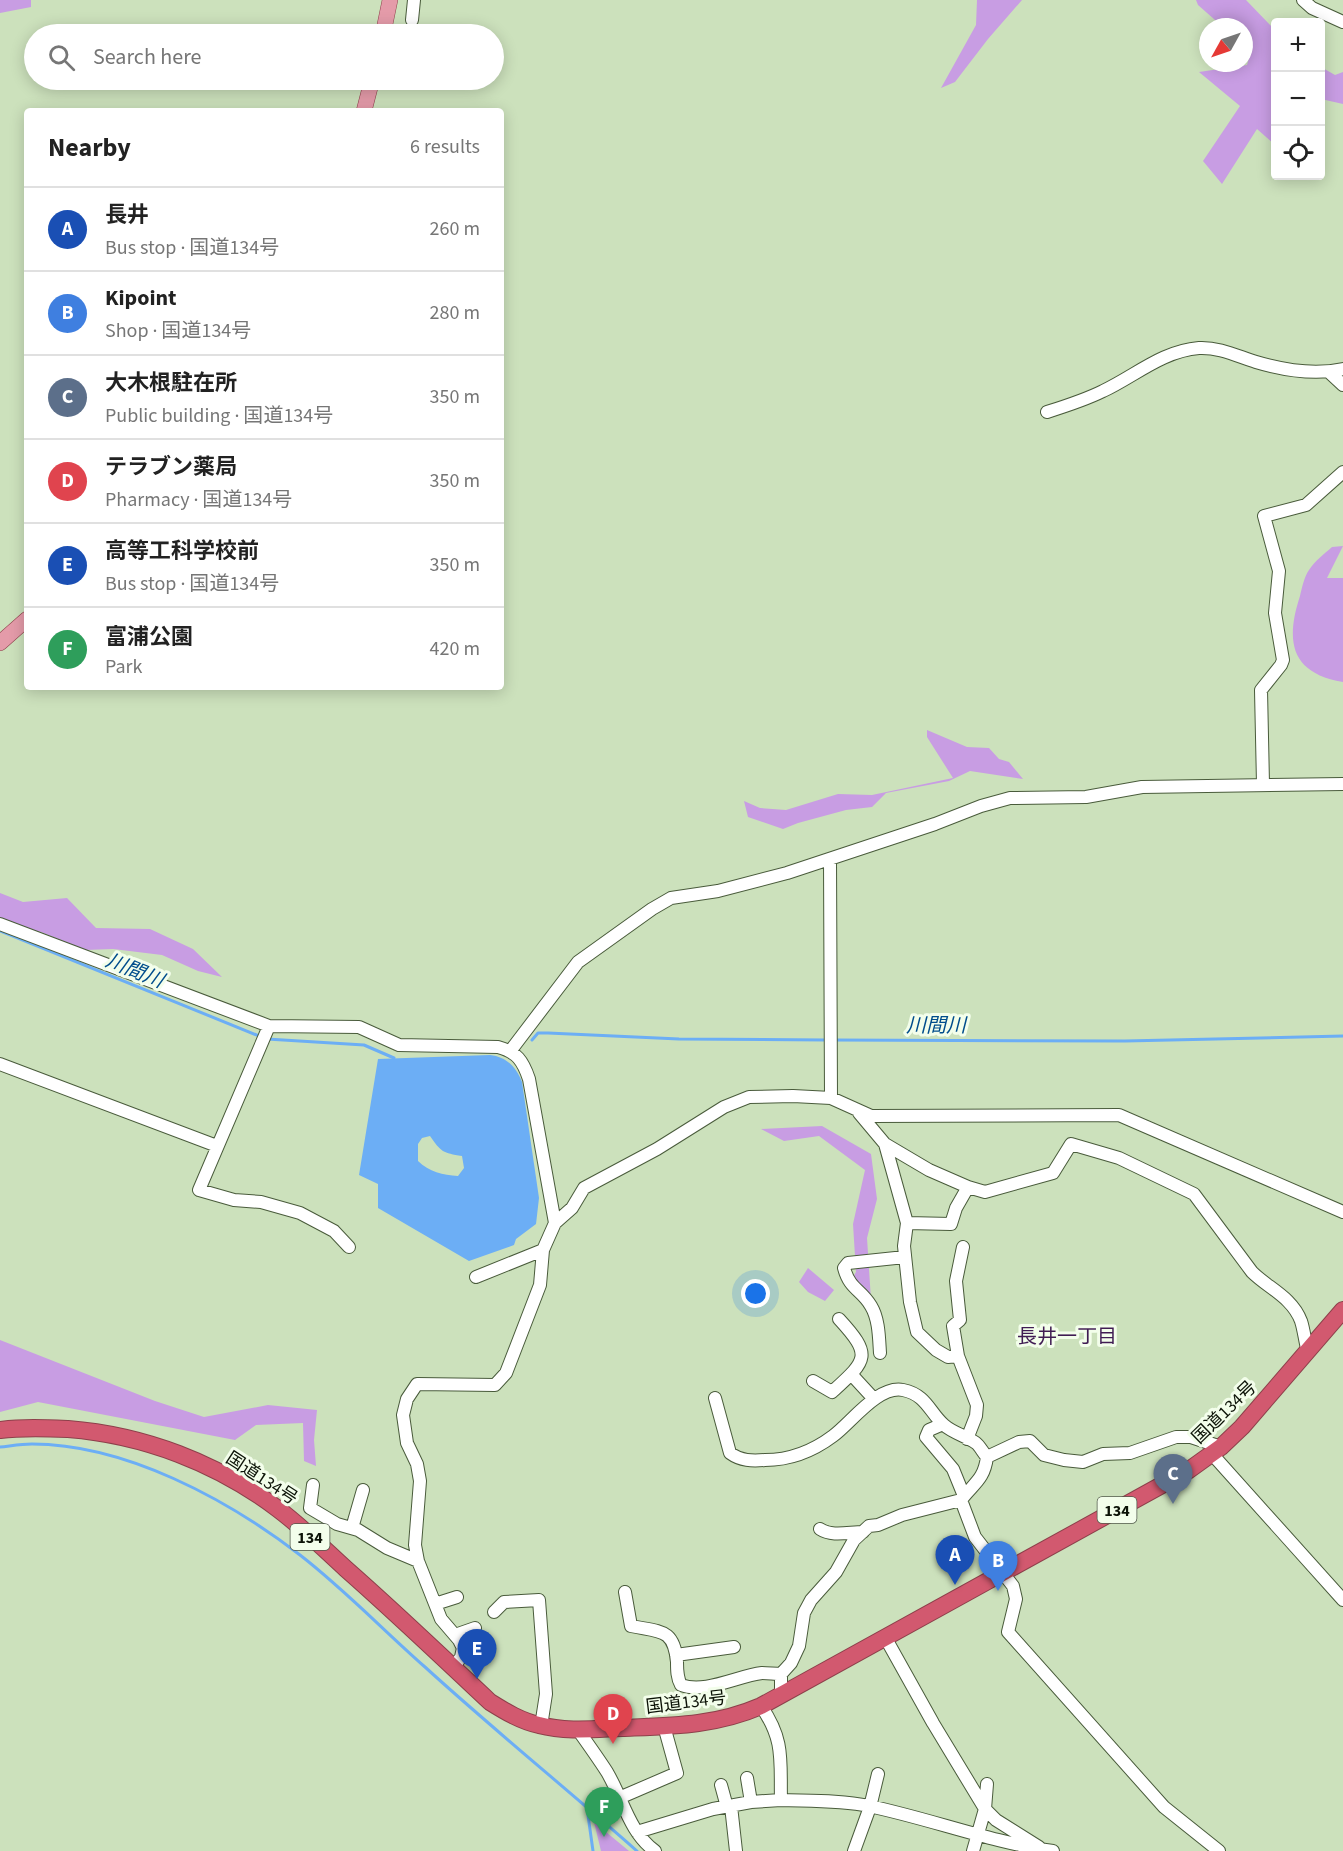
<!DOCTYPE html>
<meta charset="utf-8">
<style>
body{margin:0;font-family:"Source Sans 3","Noto Sans JP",sans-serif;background:#f2f2f2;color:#222}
.controls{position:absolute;right:18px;top:18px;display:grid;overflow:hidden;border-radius:6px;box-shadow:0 3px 15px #0003}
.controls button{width:54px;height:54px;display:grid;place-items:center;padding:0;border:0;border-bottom:2px solid #e0e0e0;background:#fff;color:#222;font:30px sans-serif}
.compass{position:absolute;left:1199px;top:18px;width:54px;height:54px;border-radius:50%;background:#fff;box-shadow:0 3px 15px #0003;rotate:230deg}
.you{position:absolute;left:756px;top:1294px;width:21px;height:21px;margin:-15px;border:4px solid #fff;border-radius:50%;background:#1a73e8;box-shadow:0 0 0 9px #1a73e833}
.badge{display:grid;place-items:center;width:39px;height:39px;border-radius:50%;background:#9046b8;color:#fff;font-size:20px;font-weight:700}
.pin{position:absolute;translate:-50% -50px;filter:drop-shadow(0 2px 3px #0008)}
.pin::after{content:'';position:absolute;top:32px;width:21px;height:18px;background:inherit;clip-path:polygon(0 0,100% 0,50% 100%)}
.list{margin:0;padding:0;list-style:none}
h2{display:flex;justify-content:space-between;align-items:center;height:78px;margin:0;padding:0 24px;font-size:26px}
h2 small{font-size:20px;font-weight:400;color:#767676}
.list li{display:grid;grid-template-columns:39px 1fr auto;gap:18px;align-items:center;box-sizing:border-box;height:84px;padding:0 24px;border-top:2px solid #e0e0e0}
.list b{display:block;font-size:22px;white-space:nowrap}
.list p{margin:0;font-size:20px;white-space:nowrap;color:#767676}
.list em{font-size:20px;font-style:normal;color:#767676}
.icon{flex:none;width:33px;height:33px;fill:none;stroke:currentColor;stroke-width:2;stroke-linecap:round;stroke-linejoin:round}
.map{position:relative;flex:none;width:1343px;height:1851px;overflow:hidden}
.search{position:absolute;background:#fff;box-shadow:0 3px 15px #0003;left:24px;top:24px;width:480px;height:66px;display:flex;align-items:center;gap:15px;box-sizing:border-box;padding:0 21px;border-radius:33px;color:#767676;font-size:22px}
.panel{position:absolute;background:#fff;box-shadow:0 3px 15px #0003;left:24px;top:108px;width:480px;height:582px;border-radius:6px}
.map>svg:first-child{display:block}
.green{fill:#c89de3}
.water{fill:#6caef5;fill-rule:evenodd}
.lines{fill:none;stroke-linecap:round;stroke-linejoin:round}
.stream{stroke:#6caef5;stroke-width:3}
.minor-casing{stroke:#495b3b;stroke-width:14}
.major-casing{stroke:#8d404b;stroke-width:16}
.highway-casing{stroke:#8d404b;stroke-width:18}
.minor{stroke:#fff;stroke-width:12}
.major{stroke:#e49ba9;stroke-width:15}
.highway{stroke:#d2596f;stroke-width:16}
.labels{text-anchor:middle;stroke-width:6;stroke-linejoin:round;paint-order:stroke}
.shield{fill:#f3feeb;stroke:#515a4b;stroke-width:1.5}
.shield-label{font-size:16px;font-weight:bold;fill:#0c1307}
.street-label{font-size:18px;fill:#0c1307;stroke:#f3feeb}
.water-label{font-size:20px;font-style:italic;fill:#004d8c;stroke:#f3feeb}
.neighbourhood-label{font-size:20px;fill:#401c53;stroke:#f3feeb}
</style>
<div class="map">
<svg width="1343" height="1851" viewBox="0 0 1343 1851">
<rect width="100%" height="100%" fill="#cce1bc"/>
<path class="green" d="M0,0H31V7L0,13Z
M977,0H1022L988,39L955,82L941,88L976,25Z
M1196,0H1246L1275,30V145L1257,129L1222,184L1203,161L1240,106L1199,72L1247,65L1249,58L1244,51V27H1223L1198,5Z
M1321,67L1335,75L1343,72V104L1321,99Z
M1343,546L1327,578H1343V682C1291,673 1285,642 1300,596C1302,588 1304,577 1309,570C1315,561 1324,554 1332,547Z
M927,730L967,747L989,748L999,759L1009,762L1023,779L970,771L949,781L886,793L872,807L846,810L798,823L783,829L748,817L744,801L760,808L786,810L838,794L872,795L953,778L927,737Z
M0,893L23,902L67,898L96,928L150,929L193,949L222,977L198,971L162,955L113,949L85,950L41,932L0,922Z
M822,1126L871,1154L877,1199L867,1238L871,1300L852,1279L856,1272L853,1224L865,1170L819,1136L784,1141L761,1129Z
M808,1268L834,1290L825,1301L808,1292L799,1282Z
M0,1340L155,1401L204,1417L268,1405L317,1410L314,1440L316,1466L304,1461L303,1423L256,1425L235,1440L38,1402L0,1412Z
M594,1822L629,1851H601Z"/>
<path class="water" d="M490,1055C507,1057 516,1067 522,1082L539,1198L536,1224L516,1239L514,1245L469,1261L378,1208V1184L359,1175L378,1059ZM430,1136C441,1152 443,1153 462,1156L464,1168L458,1176C443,1175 429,1172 418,1161V1144L422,1138Z"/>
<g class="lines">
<path class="stream" d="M0,931L259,1036
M267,1039L364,1045L394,1058
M532,1040L538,1033H548L679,1039L826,1040
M833,1040L1125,1041L1343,1036
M0,1447C10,1446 21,1444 32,1444C125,1444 227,1499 300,1555C344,1589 383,1630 425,1667C494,1730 567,1789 637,1851
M587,1808L593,1851"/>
<defs>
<path id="minor" d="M1303,0L1312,8L1343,22
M412,20L414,0
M1329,372L1343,385
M1047,412C1066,406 1085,400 1103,391C1135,376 1162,351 1199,348C1219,347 1237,356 1256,362C1283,370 1316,375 1343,369
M1263,784L1261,690L1281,665L1283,660L1275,613L1279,571L1264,516L1306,505L1343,472
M830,859L831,1098
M0,924L269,1026L359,1027L399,1045L498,1047C517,1052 523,1061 529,1079L555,1223
M269,1026L199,1190L234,1200L261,1202L300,1213L334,1231L349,1247
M511,1050L578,962L652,909L671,898L718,891L787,873L935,824L981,806L1010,798L1086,797L1142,787L1343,784
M0,1064L217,1146
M859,1113L885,1144L890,1147L929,1170L968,1187L985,1192L1053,1173L1071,1144L1119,1158L1194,1194L1252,1272C1268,1288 1292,1297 1301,1321C1304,1330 1305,1342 1308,1352
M885,1144L907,1223L904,1246L910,1302L917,1332L936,1350L948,1357L958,1356
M907,1223L951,1224L956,1208L968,1187
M963,1247L956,1281L960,1320L953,1326L958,1356L977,1405L976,1416L967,1439
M476,1277L543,1250L555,1223L572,1208L584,1188L657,1149L724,1107L749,1097L793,1096L831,1098L871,1116L1119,1115L1343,1212
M880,1353C879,1338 879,1319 871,1306C861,1289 850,1290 844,1268L848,1263L905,1257
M851,1374L874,1399
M813,1381L832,1392C867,1360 873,1356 839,1319
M715,1398L730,1453C741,1461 752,1461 765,1460C790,1460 813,1451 833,1436C851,1423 878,1385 903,1390C927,1395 929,1412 944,1425C953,1433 966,1436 976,1443C980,1446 983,1453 987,1457C984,1480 974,1483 961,1500L975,1537L1013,1586L1016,1599L1008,1632L1164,1807L1219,1851
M943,1424L929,1430L926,1437L953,1469L964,1496
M1212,1454L1343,1600
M987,1457L1019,1442L1030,1441L1044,1455L1064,1460L1083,1462L1103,1454L1130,1453L1176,1437H1191L1221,1447
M313,1485L310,1508L337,1524L358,1530L387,1548L418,1561
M352,1528L363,1490
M820,1529C832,1537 849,1532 863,1532
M625,1592L631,1626C660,1632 674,1628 677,1662C677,1670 677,1678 681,1685C705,1694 737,1676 762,1673C768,1673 775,1674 781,1674
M435,1604L457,1597
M494,1612L504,1602L539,1600L546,1694L541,1726
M455,1635L475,1628
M885,1637L933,1723L985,1809L996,1820L1039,1847
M676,1655L734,1647
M453,1668L461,1657L463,1648L459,1640L441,1619L418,1561L415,1545L420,1481L417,1464L407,1443L403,1415L407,1399L417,1384L495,1385L506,1373L540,1285L543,1250
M784,1693L781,1688V1674L791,1663L799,1646L804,1613L811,1600L836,1572L854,1540L869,1526L878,1525L902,1515L961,1500
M578,1730C588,1744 598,1758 607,1772C623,1799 629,1832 655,1851
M747,1778L751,1802
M721,1785L727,1807
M619,1798L677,1773L664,1726
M781,1800C810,1801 840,1800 869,1806C931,1819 990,1842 1053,1851
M731,1806L736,1851
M637,1832L713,1809L751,1802L781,1800C780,1760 785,1741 761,1706
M854,1851L870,1807L878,1774
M973,1851L985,1809L987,1784"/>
<path id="major" d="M383,34L390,0
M364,111L372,80
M0,643L27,619"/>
<path id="highway" d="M0,1430C23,1427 45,1428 68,1429C144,1435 217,1463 278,1509C302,1527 324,1549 346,1569C395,1612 442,1657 490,1702C506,1712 521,1721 539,1725C566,1732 594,1729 622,1728C671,1726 715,1726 761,1706L1189,1470L1221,1447L1242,1427L1343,1310"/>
</defs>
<use href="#minor" class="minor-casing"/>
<use href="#major" class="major-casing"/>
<use href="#highway" class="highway-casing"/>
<use href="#minor" class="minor"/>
<use href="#major" class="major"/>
<use href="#highway" class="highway"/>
</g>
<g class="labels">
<g class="shield">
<rect x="1097.5" y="1497" width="39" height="26" rx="4.5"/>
<rect x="290.5" y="1524" width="39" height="26" rx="4.5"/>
</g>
<g class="shield-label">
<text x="1117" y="1516">134</text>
<text x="310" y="1543">134</text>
</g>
<g class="street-label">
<text transform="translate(1224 1412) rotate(-44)" y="6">国道134号</text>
<text transform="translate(262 1478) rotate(33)" y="6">国道134号</text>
<text transform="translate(686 1702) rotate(-7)" y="6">国道134号</text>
</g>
<g class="water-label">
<text transform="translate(135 970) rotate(22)" y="7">川間川</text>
<text x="936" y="1032">川間川</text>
</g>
<g class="neighbourhood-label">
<text x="1067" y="1343">長井一丁目</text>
</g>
</g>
</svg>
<div class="controls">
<button>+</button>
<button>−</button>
<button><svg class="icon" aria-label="locate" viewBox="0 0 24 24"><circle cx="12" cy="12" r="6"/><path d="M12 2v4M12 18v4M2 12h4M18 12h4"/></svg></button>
</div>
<svg class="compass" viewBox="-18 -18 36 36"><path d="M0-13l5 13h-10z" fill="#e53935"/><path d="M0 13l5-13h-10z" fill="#767676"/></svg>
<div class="you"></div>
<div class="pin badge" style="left:955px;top:1585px;background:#1a4fb4">A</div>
<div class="pin badge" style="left:998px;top:1591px;background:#3f7fe0">B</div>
<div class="pin badge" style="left:1173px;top:1504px;background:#5c6f8a">C</div>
<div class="pin badge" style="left:613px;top:1744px;background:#e0444e">D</div>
<div class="pin badge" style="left:477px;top:1679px;background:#1a4fb4">E</div>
<div class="pin badge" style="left:604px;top:1837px;background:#2e9e5b">F</div>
<div class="search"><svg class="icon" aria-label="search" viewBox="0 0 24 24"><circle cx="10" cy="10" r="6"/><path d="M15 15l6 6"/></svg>Search here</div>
<section class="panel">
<h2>Nearby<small>6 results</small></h2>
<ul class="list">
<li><span class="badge" style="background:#1a4fb4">A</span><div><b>長井</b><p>Bus stop · 国道134号</p></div><em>260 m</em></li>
<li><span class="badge" style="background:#3f7fe0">B</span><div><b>Kipoint</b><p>Shop · 国道134号</p></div><em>280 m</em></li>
<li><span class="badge" style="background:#5c6f8a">C</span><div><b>大木根駐在所</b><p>Public building · 国道134号</p></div><em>350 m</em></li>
<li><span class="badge" style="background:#e0444e">D</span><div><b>テラブン薬局</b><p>Pharmacy · 国道134号</p></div><em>350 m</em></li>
<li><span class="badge" style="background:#1a4fb4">E</span><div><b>高等工科学校前</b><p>Bus stop · 国道134号</p></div><em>350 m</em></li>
<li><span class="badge" style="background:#2e9e5b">F</span><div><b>富浦公園</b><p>Park</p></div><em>420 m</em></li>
</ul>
</section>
</div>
